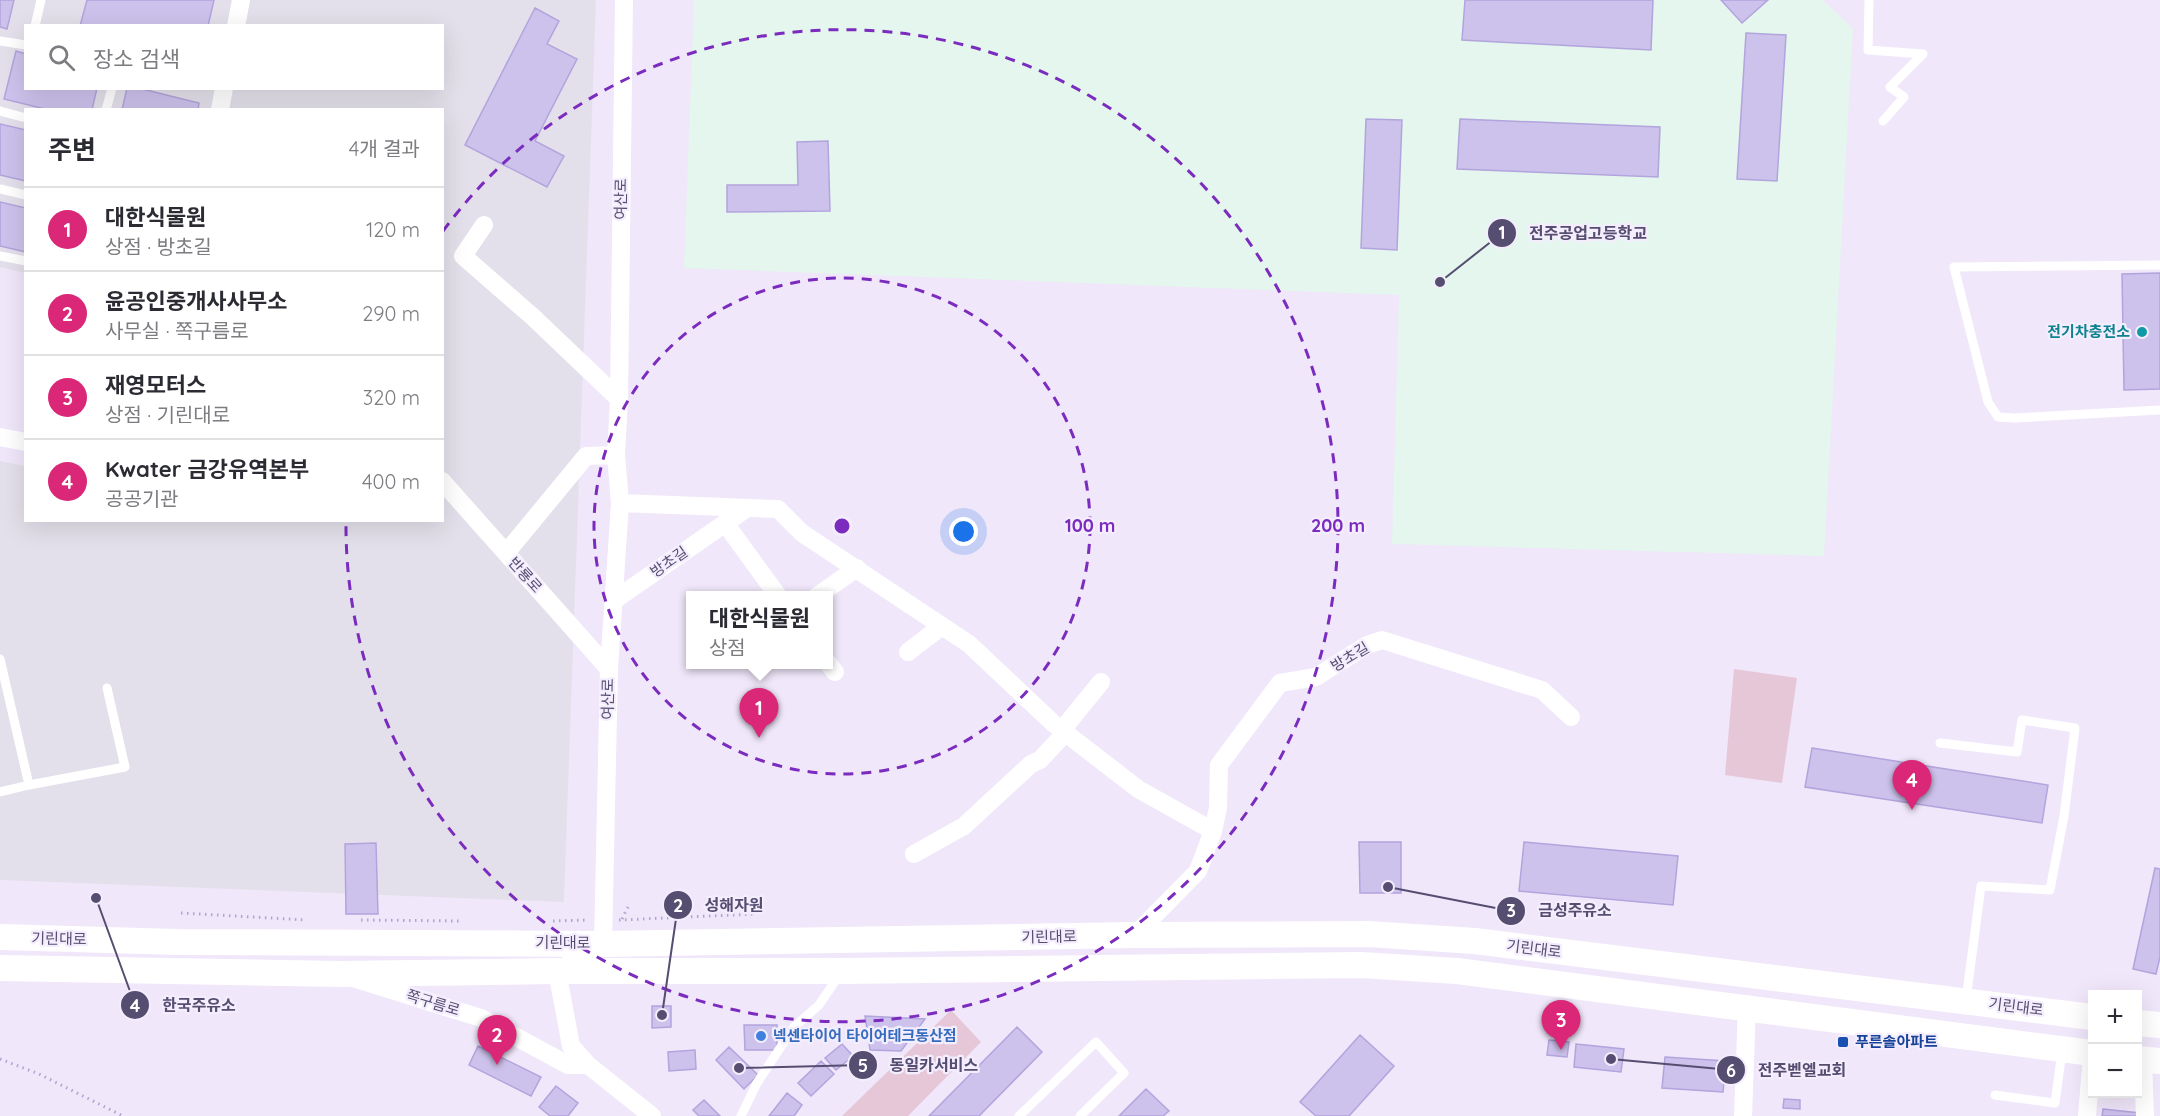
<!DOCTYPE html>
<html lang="ko">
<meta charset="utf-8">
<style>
body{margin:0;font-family:Quicksand,"Noto Sans KR",sans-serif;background:#f7f7f7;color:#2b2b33}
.controls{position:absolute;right:18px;bottom:18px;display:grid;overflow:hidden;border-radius:0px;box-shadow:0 6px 24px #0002}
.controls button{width:54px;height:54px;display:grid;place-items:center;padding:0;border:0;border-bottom:2px solid #e1e1e2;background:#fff;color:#2b2b33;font:30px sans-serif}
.you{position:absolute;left:964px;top:532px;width:21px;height:21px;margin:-15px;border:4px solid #fff;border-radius:50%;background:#1a73e8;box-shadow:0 0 0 9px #1a73e833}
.badge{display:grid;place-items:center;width:39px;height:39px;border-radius:50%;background:#db2777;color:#fff;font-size:20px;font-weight:700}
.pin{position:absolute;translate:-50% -50px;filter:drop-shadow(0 2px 3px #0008)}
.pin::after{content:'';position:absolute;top:32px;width:21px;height:18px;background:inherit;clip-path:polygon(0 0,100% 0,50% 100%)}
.popup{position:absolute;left:686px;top:591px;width:147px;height:78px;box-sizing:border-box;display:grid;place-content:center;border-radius:0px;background:#fff;filter:drop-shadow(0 2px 4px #0005);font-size:20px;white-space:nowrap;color:#7c7c81}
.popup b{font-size:22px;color:#2b2b33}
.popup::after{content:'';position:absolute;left:50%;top:100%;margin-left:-12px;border:12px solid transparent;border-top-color:#fff}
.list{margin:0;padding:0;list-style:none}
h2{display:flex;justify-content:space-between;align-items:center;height:78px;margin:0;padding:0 24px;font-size:26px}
h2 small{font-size:20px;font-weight:400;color:#7c7c81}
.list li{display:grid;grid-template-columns:39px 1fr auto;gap:18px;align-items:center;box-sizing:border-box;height:84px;padding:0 24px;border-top:2px solid #e1e1e2}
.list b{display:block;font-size:22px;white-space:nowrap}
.list p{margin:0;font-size:20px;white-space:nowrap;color:#7c7c81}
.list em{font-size:20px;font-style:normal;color:#7c7c81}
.icon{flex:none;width:33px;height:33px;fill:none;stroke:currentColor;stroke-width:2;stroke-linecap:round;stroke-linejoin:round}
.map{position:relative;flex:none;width:2160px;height:1116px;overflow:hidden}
.search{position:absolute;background:#fff;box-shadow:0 6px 24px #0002;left:24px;top:24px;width:420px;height:66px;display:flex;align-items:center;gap:15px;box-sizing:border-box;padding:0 21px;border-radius:0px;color:#7c7c81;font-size:22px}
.panel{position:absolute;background:#fff;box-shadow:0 6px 24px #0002;left:24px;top:108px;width:420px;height:414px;border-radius:0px}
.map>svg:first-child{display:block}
.industrial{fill:#e4e0eb}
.education{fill:#e4f6ed}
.green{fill:#e6c7d8}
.building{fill:#cdc2ec;stroke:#b2a4dd;stroke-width:1.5}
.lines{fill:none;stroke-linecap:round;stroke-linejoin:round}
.path{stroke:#b0a5d1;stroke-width:3;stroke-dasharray:1.5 4.5;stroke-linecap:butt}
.lane{stroke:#fff;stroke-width:9}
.street{stroke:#fff;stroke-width:18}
.secondary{stroke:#fff;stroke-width:26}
.ring{fill:none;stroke:#7b2cbf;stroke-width:3;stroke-dasharray:10 8}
.culture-dot{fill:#0f9aa8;stroke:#f4edfd;stroke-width:2}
.shop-dot{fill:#3f7fe0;stroke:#f4edfd;stroke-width:2}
.transit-dot{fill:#1a4fb4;stroke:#f4edfd;stroke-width:2}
.labels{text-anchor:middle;stroke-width:4.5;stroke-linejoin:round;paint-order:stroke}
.street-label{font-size:15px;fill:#564e71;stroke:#f4edfd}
.culture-label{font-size:15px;font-weight:bold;fill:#0d838f;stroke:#f4edfd;text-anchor:end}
.shop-label{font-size:15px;font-weight:bold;fill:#366cbe;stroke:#f4edfd;text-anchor:start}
.transit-label{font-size:15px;font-weight:bold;fill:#164399;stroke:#f4edfd;text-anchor:start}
.centre{fill:#7b2cbf;stroke:#f4edfd;stroke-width:3}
.ring-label{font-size:18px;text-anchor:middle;font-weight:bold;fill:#7b2cbf;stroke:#f4edfd;stroke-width:4.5;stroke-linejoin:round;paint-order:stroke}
.leader{fill:none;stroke:#564e71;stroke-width:2}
.callout-dot{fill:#564e71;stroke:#f4edfd;stroke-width:2}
.mark-label{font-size:18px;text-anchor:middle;font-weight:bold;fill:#fff}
.callout-label{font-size:16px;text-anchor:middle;font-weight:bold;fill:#564e71;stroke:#f4edfd;stroke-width:4.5;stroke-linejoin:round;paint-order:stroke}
</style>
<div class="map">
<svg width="2160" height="1116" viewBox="0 0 2160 1116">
<rect width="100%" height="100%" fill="#f0e7fa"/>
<path class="industrial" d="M0,0H237L231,25L26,26V88L216,89L211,109L26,110L25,273L0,267Z
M246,0H596L564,902L0,880V461L25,466L26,520H442V110L219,109L224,89L442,88V26L240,25Z"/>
<path class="education" d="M694,0H1823L1853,29L1824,556L1392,544L1399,295L684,268Z"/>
<path class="green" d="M1734,669L1797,678L1782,783L1725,775Z
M951,1010L981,1042L908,1116H842Z"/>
<path class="building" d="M0,0H14L7,29L0,27Z
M87,0H214L208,26H80Z
M1465,0H1653L1651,50L1462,40Z
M1721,0H1768L1742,23Z
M535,8L559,21L547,44L577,59L535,141L564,156L547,187L465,145Z
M1746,33L1786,35L1777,181L1737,179Z
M16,51L26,54V88H97L92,110H49L4,99Z
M127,88H138L199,103L198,110H122Z
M1366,119L1402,120L1397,250L1361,248Z
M1460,119L1660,127L1658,177L1457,169Z
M0,124L26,130V181L0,175Z
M828,141L830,211L727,212V185H798L797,142Z
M0,202L26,208V252L0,246Z
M2160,273V389L2124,390L2122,274Z
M1812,748L2048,785L2042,823L1805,787Z
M1359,842H1401V893H1360Z
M1524,842L1678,856L1673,905L1519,891Z
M376,843L378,914H346L345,844Z
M2155,868L2160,869V957L2156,974L2133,969Z
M652,1006H671V1027L652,1028Z
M865,1016L925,1019L901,1051L870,1050Z
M744,1025H777V1050H745Z
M1017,1027L1042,1052L979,1116H929Z
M1360,1035L1394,1066L1349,1116H1316L1300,1102Z
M1549,1040L1569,1042L1567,1057L1547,1055Z
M842,1044L853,1056L836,1070L825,1058Z
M1576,1044L1624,1049L1621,1072L1574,1067Z
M478,1046L541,1077L531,1096L469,1065Z
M729,1047L758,1075L744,1089L716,1060Z
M695,1050L696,1069L669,1071L668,1052Z
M1665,1057L1726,1061L1723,1092L1662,1088Z
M821,1061L834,1074L811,1096L798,1083Z
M556,1086L578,1103L568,1116H550L539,1107Z
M1146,1089L1169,1111L1163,1116H1119Z
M787,1093L802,1105L794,1116H769Z
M1784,1099L1800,1100V1109L1783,1108Z
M704,1100L720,1116H699L693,1110Z
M2103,1109L2140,1113V1116H2102Z"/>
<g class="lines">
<path class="path" d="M181,913L306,920
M622,919L628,907
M361,920L462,921
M619,920L755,914
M553,921L588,920
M0,1059L39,1074L123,1116"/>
<path class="lane" d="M1869,0L1868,50L1923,54L1890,87L1904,97L1883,121
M35,26L41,0
M0,41L26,45
M106,110L112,88
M0,111L26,118
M0,189L26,195
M0,256L26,261
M2160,265L1954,267L1988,402L1998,417L2015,418L2160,410
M0,659L29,785L0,792
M1940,743L2017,752L2022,720L2075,728L2064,816L2050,890L1981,886L1966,1000
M29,785L125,767L107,688
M1995,1095L2055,1103L2062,1051
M741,1116L757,1083L794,1027L819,1005L840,974
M1019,1116L1096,1042L1124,1073L1080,1116"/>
<path class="street" d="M624,0L619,399L616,455L620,503L609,669L603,944L557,971L571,1046L588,1065L652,1116
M236,26L241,0
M220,110L224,88
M484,225L463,256L533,317L619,399
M0,437L26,442
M442,481L609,669
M620,503L778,509L802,533L969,644L1054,724L1138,789L1213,831L1198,871L1135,935
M725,523L778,596
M506,553L586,456L616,455
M817,596L857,568
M613,601L747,508
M908,652L942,626
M828,663L835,672
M1062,730L1101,682
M1213,831L1218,808L1219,765L1280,683L1316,677L1367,645L1382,640L1542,690L1571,717
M914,854L964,826L1031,764L1040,760L1065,733
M356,979L481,1018L568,1065H588
M2143,1060L2145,1116
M1743,1116L1747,1007
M2087,1116L2092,1055"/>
<path class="secondary" d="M0,937L178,942L603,944L1135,935L1368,934L1475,941L2092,1017
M0,968L340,974L557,971H841L1361,965L1457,971L2092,1053
M2138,1023L2160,1025
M2138,1059L2160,1061"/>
</g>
<g class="ring">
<circle cx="842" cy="526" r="248"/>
<path d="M443 231A496 496 0 1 1 346 522"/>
</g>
<circle class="culture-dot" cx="2142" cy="332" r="6"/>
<circle class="shop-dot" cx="761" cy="1036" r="6"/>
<rect class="transit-dot" x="1837" y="1036" width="12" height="12" rx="3"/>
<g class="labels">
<g class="street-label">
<text transform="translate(621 199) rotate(-89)" y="5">여산로</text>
<text transform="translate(669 562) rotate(-35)" y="5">방초길</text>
<text transform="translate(525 575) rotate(48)" y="5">반룡로</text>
<text transform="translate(1350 657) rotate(-31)" y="5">방초길</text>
<text transform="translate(608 699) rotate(-89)" y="5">여산로</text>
<text transform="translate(1049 937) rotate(-1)" y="5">기린대로</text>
<text transform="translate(59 939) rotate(1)" y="5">기린대로</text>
<text x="563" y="948">기린대로</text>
<text transform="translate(1534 949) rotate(7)" y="5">기린대로</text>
<text transform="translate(433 1003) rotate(17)" y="5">쪽구름로</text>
<text transform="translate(2016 1007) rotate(7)" y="5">기린대로</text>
</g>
<g class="culture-label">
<text x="2130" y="337">전기차충전소</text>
</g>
<g class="shop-label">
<text x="773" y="1041">넥센타이어 타이어테크동산점</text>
</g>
<g class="transit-label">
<text x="1855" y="1047">푸른솔아파트</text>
</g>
</g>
<circle cx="842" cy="526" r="9" class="centre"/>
<g class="ring-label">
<text x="1090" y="532">100 m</text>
<text x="1338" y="532">200 m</text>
</g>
<path class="leader" d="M1440 282L1502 233M662 1015L678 905M1388 887L1511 911M96 898L135 1005M739 1068L863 1065M1611 1059L1731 1070"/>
<g class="callout-dot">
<circle cx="1440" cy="282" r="6"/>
<circle cx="662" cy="1015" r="6"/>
<circle cx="1388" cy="887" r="6"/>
<circle cx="96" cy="898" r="6"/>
<circle cx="739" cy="1068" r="6"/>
<circle cx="1611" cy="1059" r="6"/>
<circle cx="1502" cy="233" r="15"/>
<circle cx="678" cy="905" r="15"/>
<circle cx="1511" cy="911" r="15"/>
<circle cx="135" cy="1005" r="15"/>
<circle cx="863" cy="1065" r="15"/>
<circle cx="1731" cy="1070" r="15"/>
</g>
<g class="mark-label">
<text x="1502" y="239">1</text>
<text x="678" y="912">2</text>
<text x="1511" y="917">3</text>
<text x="135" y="1012">4</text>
<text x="863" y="1072">5</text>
<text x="1731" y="1077">6</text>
</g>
<g class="callout-label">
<text x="1588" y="239">전주공업고등학교</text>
<text x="734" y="911">성해자원</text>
<text x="1575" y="916">금성주유소</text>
<text x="199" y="1011">한국주유소</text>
<text x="934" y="1071">동일카서비스</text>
<text x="1802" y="1076">전주벧엘교회</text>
</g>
</svg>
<div class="controls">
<button>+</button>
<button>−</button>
</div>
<div class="you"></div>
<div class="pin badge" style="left:759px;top:738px">1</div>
<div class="popup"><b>대한식물원</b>상점</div>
<div class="pin badge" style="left:497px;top:1065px">2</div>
<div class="pin badge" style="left:1561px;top:1050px">3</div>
<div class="pin badge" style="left:1912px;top:810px">4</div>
<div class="search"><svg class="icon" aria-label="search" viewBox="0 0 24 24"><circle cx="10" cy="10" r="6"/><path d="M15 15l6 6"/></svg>장소 검색</div>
<section class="panel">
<h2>주변<small>4개 결과</small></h2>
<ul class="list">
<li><span class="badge">1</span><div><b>대한식물원</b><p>상점 · 방초길</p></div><em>120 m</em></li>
<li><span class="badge">2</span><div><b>윤공인중개사사무소</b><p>사무실 · 쪽구름로</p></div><em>290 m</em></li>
<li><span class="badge">3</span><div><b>재영모터스</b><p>상점 · 기린대로</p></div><em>320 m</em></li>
<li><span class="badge">4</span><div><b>Kwater 금강유역본부</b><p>공공기관</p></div><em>400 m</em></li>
</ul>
</section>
</div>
